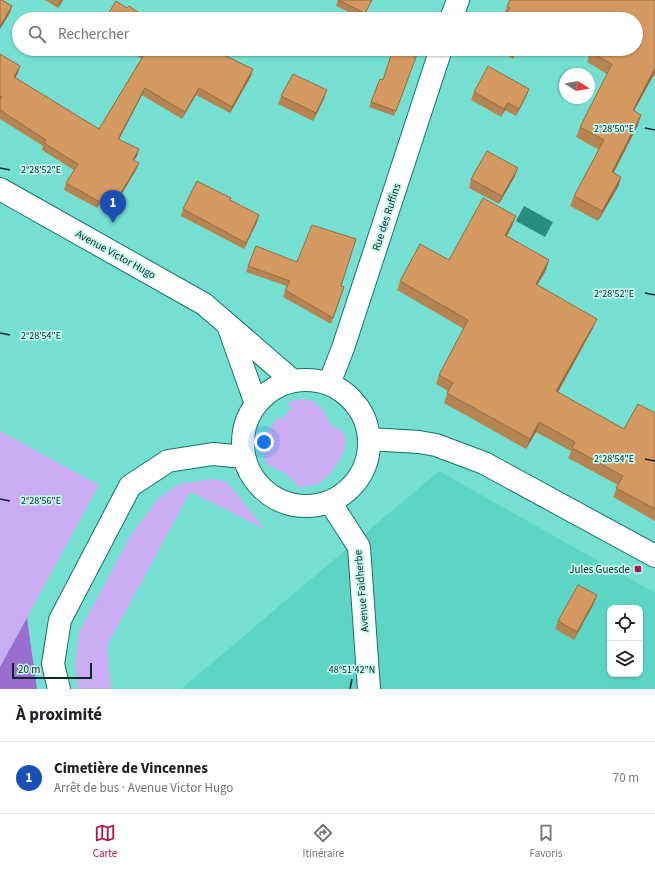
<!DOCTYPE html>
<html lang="fr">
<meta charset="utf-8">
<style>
body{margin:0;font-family:"Source Sans 3",sans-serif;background:#f6f6f6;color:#202124}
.controls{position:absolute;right:12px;bottom:12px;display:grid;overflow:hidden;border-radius:8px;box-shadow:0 1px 3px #0004}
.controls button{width:36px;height:36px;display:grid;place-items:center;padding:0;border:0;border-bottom:1px solid #e0e0e0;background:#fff;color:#202124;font:20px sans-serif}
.compass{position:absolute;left:559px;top:68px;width:36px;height:36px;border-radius:50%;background:#fff;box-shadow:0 1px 3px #0004;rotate:101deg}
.scale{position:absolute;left:12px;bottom:10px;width:80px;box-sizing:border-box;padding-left:4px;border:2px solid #062a26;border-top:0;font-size:11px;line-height:14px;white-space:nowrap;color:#062a26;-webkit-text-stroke:3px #c6f7ee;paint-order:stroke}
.you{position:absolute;left:264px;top:442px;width:14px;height:14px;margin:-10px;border:3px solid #fff;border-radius:50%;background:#1a73e8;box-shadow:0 0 0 6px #1a73e833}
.badge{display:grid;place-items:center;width:26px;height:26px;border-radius:50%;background:#aa1954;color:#fff;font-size:13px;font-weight:700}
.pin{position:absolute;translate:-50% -33px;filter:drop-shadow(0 1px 2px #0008)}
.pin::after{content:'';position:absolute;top:21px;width:14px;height:12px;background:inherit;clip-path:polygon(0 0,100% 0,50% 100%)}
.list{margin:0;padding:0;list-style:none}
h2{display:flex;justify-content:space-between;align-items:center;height:52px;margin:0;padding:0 16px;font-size:17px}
h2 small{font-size:13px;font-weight:400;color:#757577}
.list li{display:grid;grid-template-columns:26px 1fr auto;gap:12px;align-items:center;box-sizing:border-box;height:72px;padding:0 16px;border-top:1px solid #e0e0e0}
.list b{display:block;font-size:15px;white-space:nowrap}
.list p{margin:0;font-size:13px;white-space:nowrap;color:#757577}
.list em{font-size:13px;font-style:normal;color:#757577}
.icon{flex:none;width:22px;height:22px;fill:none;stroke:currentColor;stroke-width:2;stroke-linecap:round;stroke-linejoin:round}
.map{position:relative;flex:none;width:655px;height:689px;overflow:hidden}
.search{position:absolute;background:#fff;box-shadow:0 1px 3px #0004;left:12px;right:12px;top:12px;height:44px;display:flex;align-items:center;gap:10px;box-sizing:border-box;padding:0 14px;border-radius:22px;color:#757577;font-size:15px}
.sheet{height:124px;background:#fff}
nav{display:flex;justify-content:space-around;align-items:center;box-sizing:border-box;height:56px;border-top:1px solid #e0e0e0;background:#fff;font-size:11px;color:#757577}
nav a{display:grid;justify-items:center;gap:2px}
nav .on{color:#aa1954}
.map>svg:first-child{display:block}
.built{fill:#5cd5c5;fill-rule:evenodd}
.green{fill:#caacf3}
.forest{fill:#9b6dd1}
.water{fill:#288c80}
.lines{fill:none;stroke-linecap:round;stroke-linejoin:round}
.street-casing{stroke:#177268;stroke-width:24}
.secondary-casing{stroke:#177268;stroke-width:24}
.highway-casing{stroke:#177268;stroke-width:24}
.street{stroke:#fff;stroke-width:22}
.secondary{stroke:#fff;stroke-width:22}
.highway{stroke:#fff;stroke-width:22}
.wall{fill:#b68453}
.shaded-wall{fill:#946b43}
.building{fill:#d49960;stroke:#946b43}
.ticks{fill:none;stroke:#062a26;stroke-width:1.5}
.poi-dot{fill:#aa1954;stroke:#c6f7ee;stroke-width:1.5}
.labels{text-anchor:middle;stroke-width:3.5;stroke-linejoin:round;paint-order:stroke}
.street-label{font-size:11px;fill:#062a26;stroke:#c6f7ee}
.poi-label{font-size:11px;fill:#062a26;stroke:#c6f7ee;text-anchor:end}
.ticks-label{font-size:10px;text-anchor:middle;fill:#062a26;stroke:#c6f7ee;stroke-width:3.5;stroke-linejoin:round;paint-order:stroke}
</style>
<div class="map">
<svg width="655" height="689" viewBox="0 0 655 689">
<rect width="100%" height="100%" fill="#75e0d1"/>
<path class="built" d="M439,471L655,593V689H181ZM610,608H640V674H610Z"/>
<path class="green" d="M304,399L316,402L315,405L321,407L332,426L343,431L346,442L344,452L331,473L317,485L303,486L301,489L285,473L266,464L261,443L276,419L282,418L291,409L287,403L295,400Z
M0,431L99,485L0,667Z
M214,479L227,482L265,529L190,492L107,646L111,689H78L75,665L79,632L132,533L158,499L179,484Z"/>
<path class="forest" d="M27,618L37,689H0V667Z"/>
<path class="water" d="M524,206L553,222L545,237L516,221Z"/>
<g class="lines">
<defs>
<path id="street" d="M451,19L458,0
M329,384L343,348L441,49"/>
<path id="secondary" d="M0,189L204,304L293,381
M229,328L256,404
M243 443a63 63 0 1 1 126 0a63 63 0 1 1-126 0Z
M369,439L419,442L436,445L484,463L655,556
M330,502L359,547L369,689"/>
<path id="highway" d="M59,689L53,664L60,620L130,486L168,461L213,454L244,457"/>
</defs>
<use href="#street" class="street-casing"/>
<use href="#secondary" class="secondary-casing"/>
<use href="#highway" class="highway-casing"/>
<use href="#street" class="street"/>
<use href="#secondary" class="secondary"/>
<use href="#highway" class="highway"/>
</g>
<path class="wall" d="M45,0H63L58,8Z
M338,0H372L363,19L336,6Z
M655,0V77L653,76L634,111L638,125L613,172L621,177L618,187L598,221L570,206L574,196L599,150L576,137L580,127L607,74L587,62L590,52L636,19H504L505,18L503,17L507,6Z
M126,49H211L253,69L251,76L230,113L196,95L182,119L142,95L119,139L139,149L137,156L134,160L136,170L115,205L103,199L97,208L64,190L66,183L74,170L42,150L43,146L0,119V54L18,73L15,77L99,129L142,59Z
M419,49L394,116L369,107L380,79L383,80Z
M495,49H518L513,59Z
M529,89L526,97L516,116L505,110L501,117L471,100L474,92Z
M281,96L324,99L313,121L278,104Z
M515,176L499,204L469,188L471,179Z
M230,200L257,222L244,249L181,216L183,209Z
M512,226L507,236L546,270L537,285L593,328L558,392L624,429L655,413V521L613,497L618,485L568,458L571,451L536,432L526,449L444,403L448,391L436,384L439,375L464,329L397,290L400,281L449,260Z
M248,266L344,287L331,324L283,297L287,286L246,272Z
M597,595L594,603L574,640L555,629L558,621Z"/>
<path class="shaded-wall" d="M61,0H63L58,8L60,1Z
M12,6L10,13L0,29V26Z
M517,49H518L513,59Z
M20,66L18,73L12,83L14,77Z
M655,68L653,76L629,120L633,110Z
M253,69L251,76L230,113L232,107Z
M145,88L142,95L116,145L118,139Z
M199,88L196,95L182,119L185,112Z
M529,89L526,97L516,116L519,109Z
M327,90L324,99L313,121L316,113Z
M508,103L505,110L501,117L504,109Z
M641,115L638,125L609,182L612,172Z
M139,149L137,156L130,166L133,160Z
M139,163L136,170L115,205L117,199Z
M518,168L515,176L499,204L502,196Z
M621,177L618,187L598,221L602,211Z
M106,192L103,199L97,208L100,202Z
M259,215L257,222L244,249L246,243Z
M516,216L512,226L502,244L505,235Z
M549,260L546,270L532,294L536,284Z
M597,319L593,328L553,401L556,391Z
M539,422L536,432L526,449L530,439Z
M597,595L594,603L574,640L577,632Z"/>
<path class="building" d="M0,0H2L12,6L0,26Z
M338,0H372L365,13Z
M510,0H655V68L633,110L641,115L612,172L621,177L602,211L574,196L604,140L580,127L612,64L590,52L592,49H636V19H570L560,13L557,19H504L510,8L507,6Z
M116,1L127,8L129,6L148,19H105Z
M139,49H211L253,69L232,107L199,88L185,112L145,88L118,139L139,149L133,160L139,163L117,199L106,192L100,202L66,183L78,164L44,143L46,140L0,110V100L2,97L0,96V54L20,66L14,77L99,129L145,53Z
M393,49H419L396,111L371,102L380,79L383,80Z
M488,66L529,89L519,109L508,103L504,109L474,92Z
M293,74L327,90L316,113L281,96Z
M487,151L518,168L502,196L471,179Z
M197,181L231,198L230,200L259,215L246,243L183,209Z
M483,198L516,216L505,235L549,260L536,284L597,319L556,391L624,429L638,404L655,413V509L616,488L623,476L572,448L575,442L539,422L530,439L447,393L453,383L439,375L468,320L400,281L420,244L449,260Z
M312,225L356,239L341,286L344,287L333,318L285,290L290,281L248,266L256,246L297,262Z
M578,585L597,595L577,632L558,621Z"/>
<path class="ticks" d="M645,128L655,130M0,168L10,170M645,293L655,295M0,333L10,335M645,459L655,461M0,499L10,501M350,689L352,679"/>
<rect class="poi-dot" x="634" y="565" width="8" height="8" rx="2"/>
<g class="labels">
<g class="street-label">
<text transform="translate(386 217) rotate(-72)" y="4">Rue des Ruffins</text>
<text transform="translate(116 254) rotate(29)" y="4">Avenue Victor Hugo</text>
<text transform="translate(361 591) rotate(-95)" y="4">Avenue Faidherbe</text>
</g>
<g class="poi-label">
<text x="630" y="573">Jules Guesde</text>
</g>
</g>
<g class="ticks-label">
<text x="614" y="132">2°28'50"E</text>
<text x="41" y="173">2°28'52"E</text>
<text x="614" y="297">2°28'52"E</text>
<text x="41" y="339">2°28'54"E</text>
<text x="614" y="462">2°28'54"E</text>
<text x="41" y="504">2°28'56"E</text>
<text x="352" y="673">48°51'42"N</text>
</g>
</svg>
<div class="controls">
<button><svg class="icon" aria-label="locate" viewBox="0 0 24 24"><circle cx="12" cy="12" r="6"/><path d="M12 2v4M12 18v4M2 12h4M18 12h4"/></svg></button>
<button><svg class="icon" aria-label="layers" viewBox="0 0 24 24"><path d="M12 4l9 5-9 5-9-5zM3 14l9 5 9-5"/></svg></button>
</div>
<svg class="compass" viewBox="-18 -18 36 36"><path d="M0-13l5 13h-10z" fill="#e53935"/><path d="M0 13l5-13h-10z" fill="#757577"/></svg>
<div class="scale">20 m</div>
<div class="you"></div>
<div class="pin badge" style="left:113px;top:223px;background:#1a4fb4">1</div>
<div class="search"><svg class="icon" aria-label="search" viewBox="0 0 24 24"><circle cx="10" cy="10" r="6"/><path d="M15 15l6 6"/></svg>Rechercher</div>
</div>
<section class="sheet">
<h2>À proximité<small></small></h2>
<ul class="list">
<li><span class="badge" style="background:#1a4fb4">1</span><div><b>Cimetière de Vincennes</b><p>Arrêt de bus · Avenue Victor Hugo</p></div><em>70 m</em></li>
</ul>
</section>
<nav>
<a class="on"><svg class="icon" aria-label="map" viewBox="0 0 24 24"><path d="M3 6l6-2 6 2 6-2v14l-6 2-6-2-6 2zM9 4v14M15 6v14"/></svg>Carte</a>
<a><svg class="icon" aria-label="directions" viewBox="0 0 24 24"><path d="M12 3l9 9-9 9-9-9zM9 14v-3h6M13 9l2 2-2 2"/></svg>Itinéraire</a>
<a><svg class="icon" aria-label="saved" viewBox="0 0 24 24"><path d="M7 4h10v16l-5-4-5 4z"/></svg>Favoris</a>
</nav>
